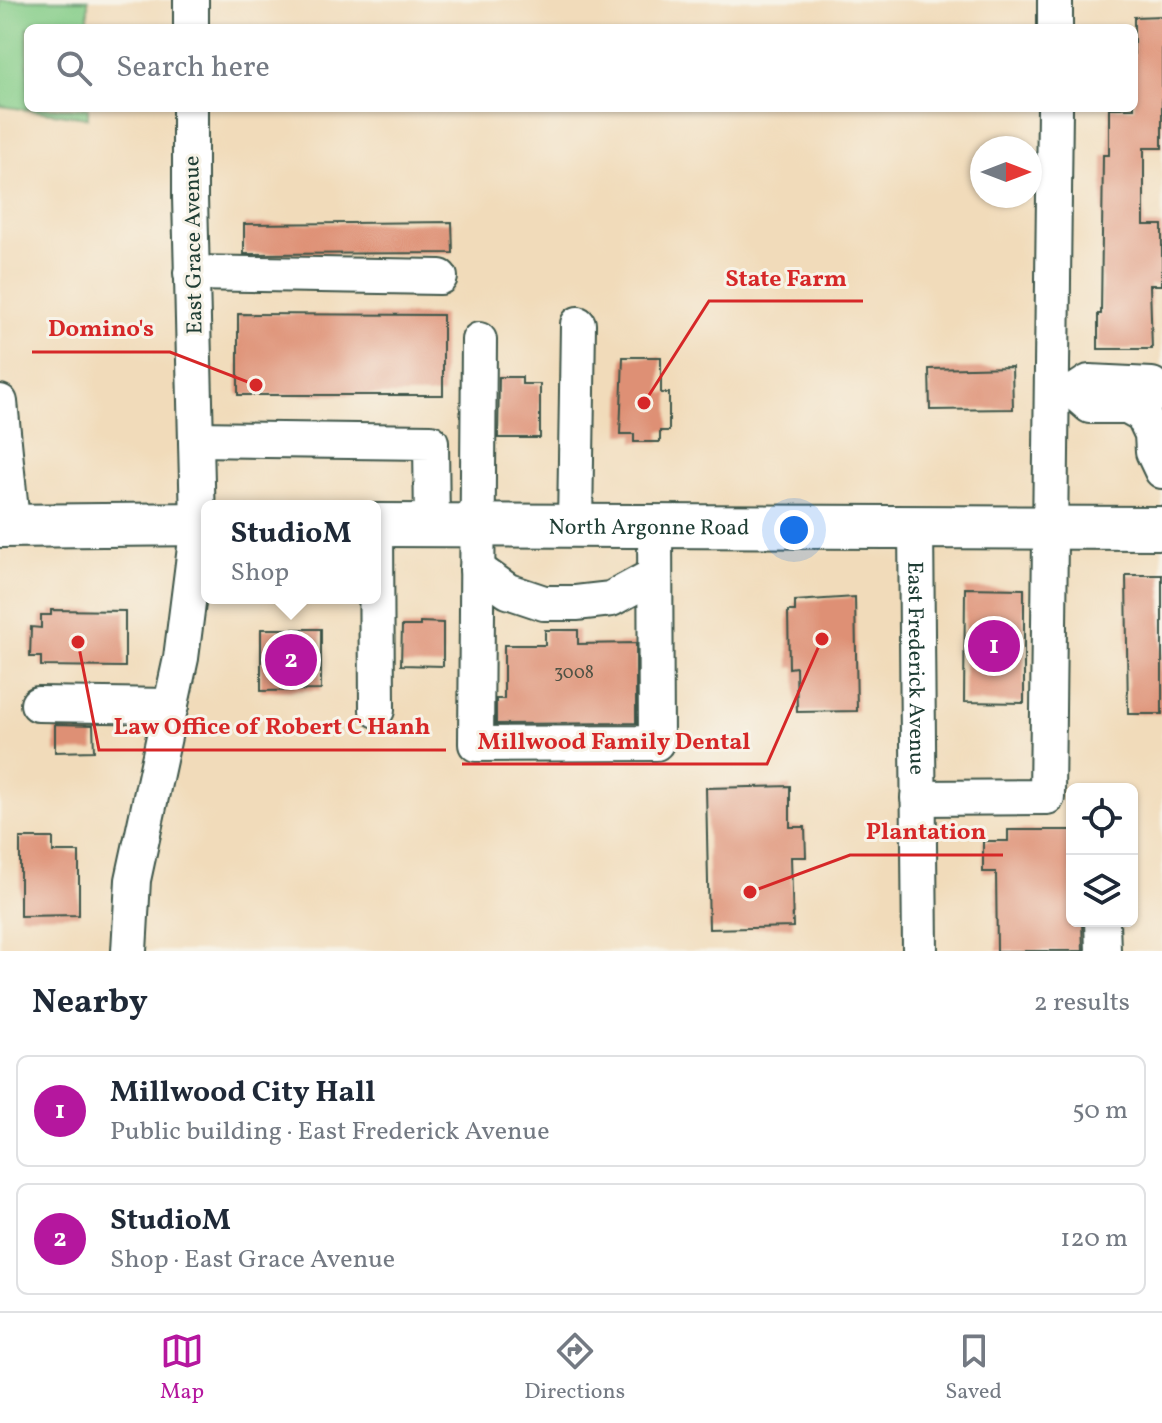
<!DOCTYPE html>
<meta charset="utf-8">
<style>
body{margin:0;font-family:Vollkorn,serif;background:#f6f6f7;color:#1f2937}
.controls{position:absolute;right:24px;bottom:24px;display:grid;overflow:hidden;border-radius:12px;box-shadow:0 2px 6px #0004}
.controls button{width:72px;height:72px;display:grid;place-items:center;padding:0;border:0;border-bottom:2px solid #e0e1e3;background:#fff;color:#1f2937;font:40px sans-serif}
.compass{position:absolute;left:970px;top:136px;width:72px;height:72px;border-radius:50%;background:#fff;box-shadow:0 2px 6px #0004;rotate:90deg}
.you{position:absolute;left:794px;top:530px;width:28px;height:28px;margin:-20px;border:6px solid #fff;border-radius:50%;background:#1a73e8;box-shadow:0 0 0 12px #1a73e833}
.badge{display:grid;place-items:center;width:52px;height:52px;border-radius:50%;background:#b5179e;color:#fff;font-size:26px;font-weight:700}
.pin{position:absolute;translate:-50% -50%;border:4px solid #fff;box-shadow:0 2px 8px #0006}
.popup{position:absolute;left:201px;top:500px;width:180px;height:104px;box-sizing:border-box;display:grid;place-content:center;border-radius:12px;background:#fff;filter:drop-shadow(0 2px 6px #0005);font-size:26px;white-space:nowrap;color:#747a83}
.popup b{font-size:30px;color:#1f2937}
.popup::after{content:'';position:absolute;left:50%;top:100%;margin-left:-16px;border:16px solid transparent;border-top-color:#fff}
.list{margin:0;padding:0;list-style:none}
h2{display:flex;justify-content:space-between;align-items:center;height:104px;margin:0;padding:0 32px;font-size:34px}
h2 small{font-size:26px;font-weight:400;color:#747a83}
.list li{display:grid;grid-template-columns:52px 1fr auto;gap:24px;align-items:center;box-sizing:border-box;height:112px;margin:0 16px 16px;padding:0 16px;border:2px solid #e0e1e3;border-radius:12px}
.list b{display:block;font-size:30px;white-space:nowrap}
.list p{margin:0;font-size:26px;white-space:nowrap;color:#747a83}
.list em{font-size:26px;font-style:normal;color:#747a83}
.icon{flex:none;width:44px;height:44px;fill:none;stroke:currentColor;stroke-width:2;stroke-linecap:round;stroke-linejoin:round}
.map{position:relative;flex:none;width:1162px;height:951px;overflow:hidden}
.search{position:absolute;background:#fff;box-shadow:0 2px 6px #0004;left:24px;right:24px;top:24px;height:88px;display:flex;align-items:center;gap:20px;box-sizing:border-box;padding:0 28px;border-radius:12px;color:#747a83;font-size:30px}
.sheet{height:360px;background:#fff}
nav{display:flex;justify-content:space-around;align-items:center;box-sizing:border-box;height:112px;border-top:2px solid #e0e1e3;background:#fff;font-size:22px;color:#747a83}
nav a{display:grid;justify-items:center;gap:4px}
nav .on{color:#b5179e}
.map>svg:first-child{display:block}
.park{fill:#85cd89;stroke:#52855e;stroke-width:2}
.building{fill:#de9075}
.lines{fill:none;stroke-linecap:round;stroke-linejoin:round}
.minor-casing{stroke:#3e5548;stroke-width:38}
.major-casing{stroke:#3e5548;stroke-width:46}
.minor{stroke:#fff;stroke-width:34}
.major{stroke:#fff;stroke-width:42}
.labels{text-anchor:middle;stroke-width:6;stroke-linejoin:round;paint-order:stroke}
.number-label{font-size:18px;fill:#4f5244}
.street-label{font-size:22px;fill:#1f3d34;stroke:#f7f3e8}
.leader{fill:none;stroke:#d62828;stroke-width:3}
.callout-dot{fill:#d62828;stroke:#f7f3e8;stroke-width:3}
.callout-label{font-size:24px;text-anchor:middle;font-weight:bold;fill:#d62828;stroke:#f7f3e8;stroke-width:6;stroke-linejoin:round;paint-order:stroke}
</style>
<div class="map">
<svg width="1162" height="951" viewBox="0 0 1162 951">
<rect width="100%" height="100%" fill="#f7f3e8"/>
<filter id="ink" filterUnits="userSpaceOnUse"><feTurbulence type="fractalNoise" baseFrequency=".0125" numOctaves="2"/><feDisplacementMap in="SourceGraphic" scale="16" xChannelSelector="R" yChannelSelector="G"/><feConvolveMatrix kernelMatrix="1 2 1 2 8 2 1 2 1" color-interpolation-filters="sRGB"/></filter>
<filter id="wash" filterUnits="userSpaceOnUse"><feTurbulence type="fractalNoise" baseFrequency=".006" numOctaves="4" result="noise"/><feDisplacementMap in="SourceGraphic" scale="32" xChannelSelector="R" yChannelSelector="G"/><feGaussianBlur stdDeviation="1.8" result="paint"/><feColorMatrix in="noise" values="0 0 0 0 0 0 0 0 0 0 0 0 0 0 0 0 0 1.4 0 .05"/><feComposite in="paint" operator="in"/></filter>
<g filter="url(#wash)">
<rect width="100%" height="100%" fill="#f1dbba"/>
<path class="park" d="M0,0H88V28H28V108H88V118L0,106Z"/>
<g id="blocks">
<path class="building" d="M1162,16V148H1144V225H1162V285H1150L1152,349H1098V314H1101L1103,155H1109V108H1134V17Z
M452,222L453,253L244,254V224Z
M238,314L443,315V395H238Z
M623,357H661V393H669V431H660V442H634V434H620Z
M1012,367L1013,409L930,410L929,369Z
M499,377H522V384H540V438H498Z
M1126,575H1162V714H1128Z
M965,588L1024,589V703L964,702Z
M855,597L857,711L797,712L796,667L789,668L788,611H795V601Z
M51,610L125,611V667L41,666V657H30L31,627L41,628V615H51Z
M420,622L443,623V666L401,665L402,626H420Z
M261,629H321V690L261,691Z
M545,630H578V644L636,643V723L496,724V699H504V645H545Z
M55,724L93,725L94,751L55,752Z
M790,786V827H805L806,857H791L793,927L709,929L706,788Z
M1008,830H1072V921H1082L1083,951H997L996,872H983V841H1008Z
M20,838H53V852H79V915L20,916Z"/>
</g>
</g>
<g filter="url(#ink)">
<use href="#blocks" fill-opacity="0" stroke="#3e5548" stroke-width="2"/>
<g class="lines">
<defs>
<g id="minor">
<path d="M1055,0V28"/>
<path d="M191,28V0"/>
<path d="M191,273L440,277"/>
<path d="M479,340L476,744L656,743L655,526"/>
<path d="M1056,391L1074,392L1089,382L1152,385L1162,394"/>
<path d="M1074,392L1090,406H1127L1143,415L1152,434L1153,452L1162,471"/>
<path d="M0,402L12,522"/>
<path d="M196,439L431,442L432,525"/>
<path d="M376,525L377,710"/>
<path d="M575,526L578,324"/>
<path id="s1" d="M916,528L920,951"/>
<path d="M477,569L508,591L544,603H576L611,599L655,575"/>
<path d="M38,704L171,706"/>
<path d="M918,798L1047,797L1055,108"/>
<path d="M1102,921L1103,951"/>
<path d="M129,951L133,880L181,658L198,524L190,197V108"/>
</g>
<g id="major">
<path id="s2" d="M375,525L1162,528"/>
<path d="M0,526L207,524"/>
</g>
</defs>
<use href="#minor" class="minor-casing"/>
<use href="#major" class="major-casing"/>
<use href="#minor" class="minor"/>
<use href="#major" class="major"/>
</g>
</g>
<g class="labels">
<g class="number-label">
<text x="574" y="678">3008</text>
</g>
<g class="street-label">
<text transform="translate(192 245) rotate(-91)" y="8">East Grace Avenue</text>
<text dy="8" stroke="none"><textPath href="#s2" startOffset="274">North Argonne Road</textPath></text>
<text dy="8" stroke="none"><textPath href="#s1" startOffset="140">East Frederick Avenue</textPath></text>
</g>
</g>
<path class="leader" d="M644 403L709 301H863M256 385L170 352H32M78 642L99 750H446M822 639L767 764H462M750 892L850 855H1003"/>
<g class="callout-dot">
<circle cx="644" cy="403" r="8"/>
<circle cx="256" cy="385" r="8"/>
<circle cx="78" cy="642" r="8"/>
<circle cx="822" cy="639" r="8"/>
<circle cx="750" cy="892" r="8"/>
</g>
<g class="callout-label">
<text x="786" y="286">State Farm</text>
<text x="101" y="336">Domino's</text>
<text x="272" y="734">Law Office of Robert C Hanh</text>
<text x="614" y="749">Millwood Family Dental</text>
<text x="926" y="839">Plantation</text>
</g>
</svg>
<div class="controls">
<button><svg class="icon" aria-label="locate" viewBox="0 0 24 24"><circle cx="12" cy="12" r="6"/><path d="M12 2v4M12 18v4M2 12h4M18 12h4"/></svg></button>
<button><svg class="icon" aria-label="layers" viewBox="0 0 24 24"><path d="M12 4l9 5-9 5-9-5zM3 14l9 5 9-5"/></svg></button>
</div>
<svg class="compass" viewBox="-18 -18 36 36"><path d="M0-13l5 13h-10z" fill="#e53935"/><path d="M0 13l5-13h-10z" fill="#747a83"/></svg>
<div class="you"></div>
<div class="pin badge" style="left:994px;top:646px">1</div>
<div class="pin badge" style="left:291px;top:660px">2</div>
<div class="popup"><b>StudioM</b>Shop</div>
<div class="search"><svg class="icon" aria-label="search" viewBox="0 0 24 24"><circle cx="10" cy="10" r="6"/><path d="M15 15l6 6"/></svg>Search here</div>
</div>
<section class="sheet">
<h2>Nearby<small>2 results</small></h2>
<ul class="list">
<li><span class="badge">1</span><div><b>Millwood City Hall</b><p>Public building · East Frederick Avenue</p></div><em>50 m</em></li>
<li><span class="badge">2</span><div><b>StudioM</b><p>Shop · East Grace Avenue</p></div><em>120 m</em></li>
</ul>
</section>
<nav>
<a class="on"><svg class="icon" aria-label="map" viewBox="0 0 24 24"><path d="M3 6l6-2 6 2 6-2v14l-6 2-6-2-6 2zM9 4v14M15 6v14"/></svg>Map</a>
<a><svg class="icon" aria-label="directions" viewBox="0 0 24 24"><path d="M12 3l9 9-9 9-9-9zM9 14v-3h6M13 9l2 2-2 2"/></svg>Directions</a>
<a><svg class="icon" aria-label="saved" viewBox="0 0 24 24"><path d="M7 4h10v16l-5-4-5 4z"/></svg>Saved</a>
</nav>
